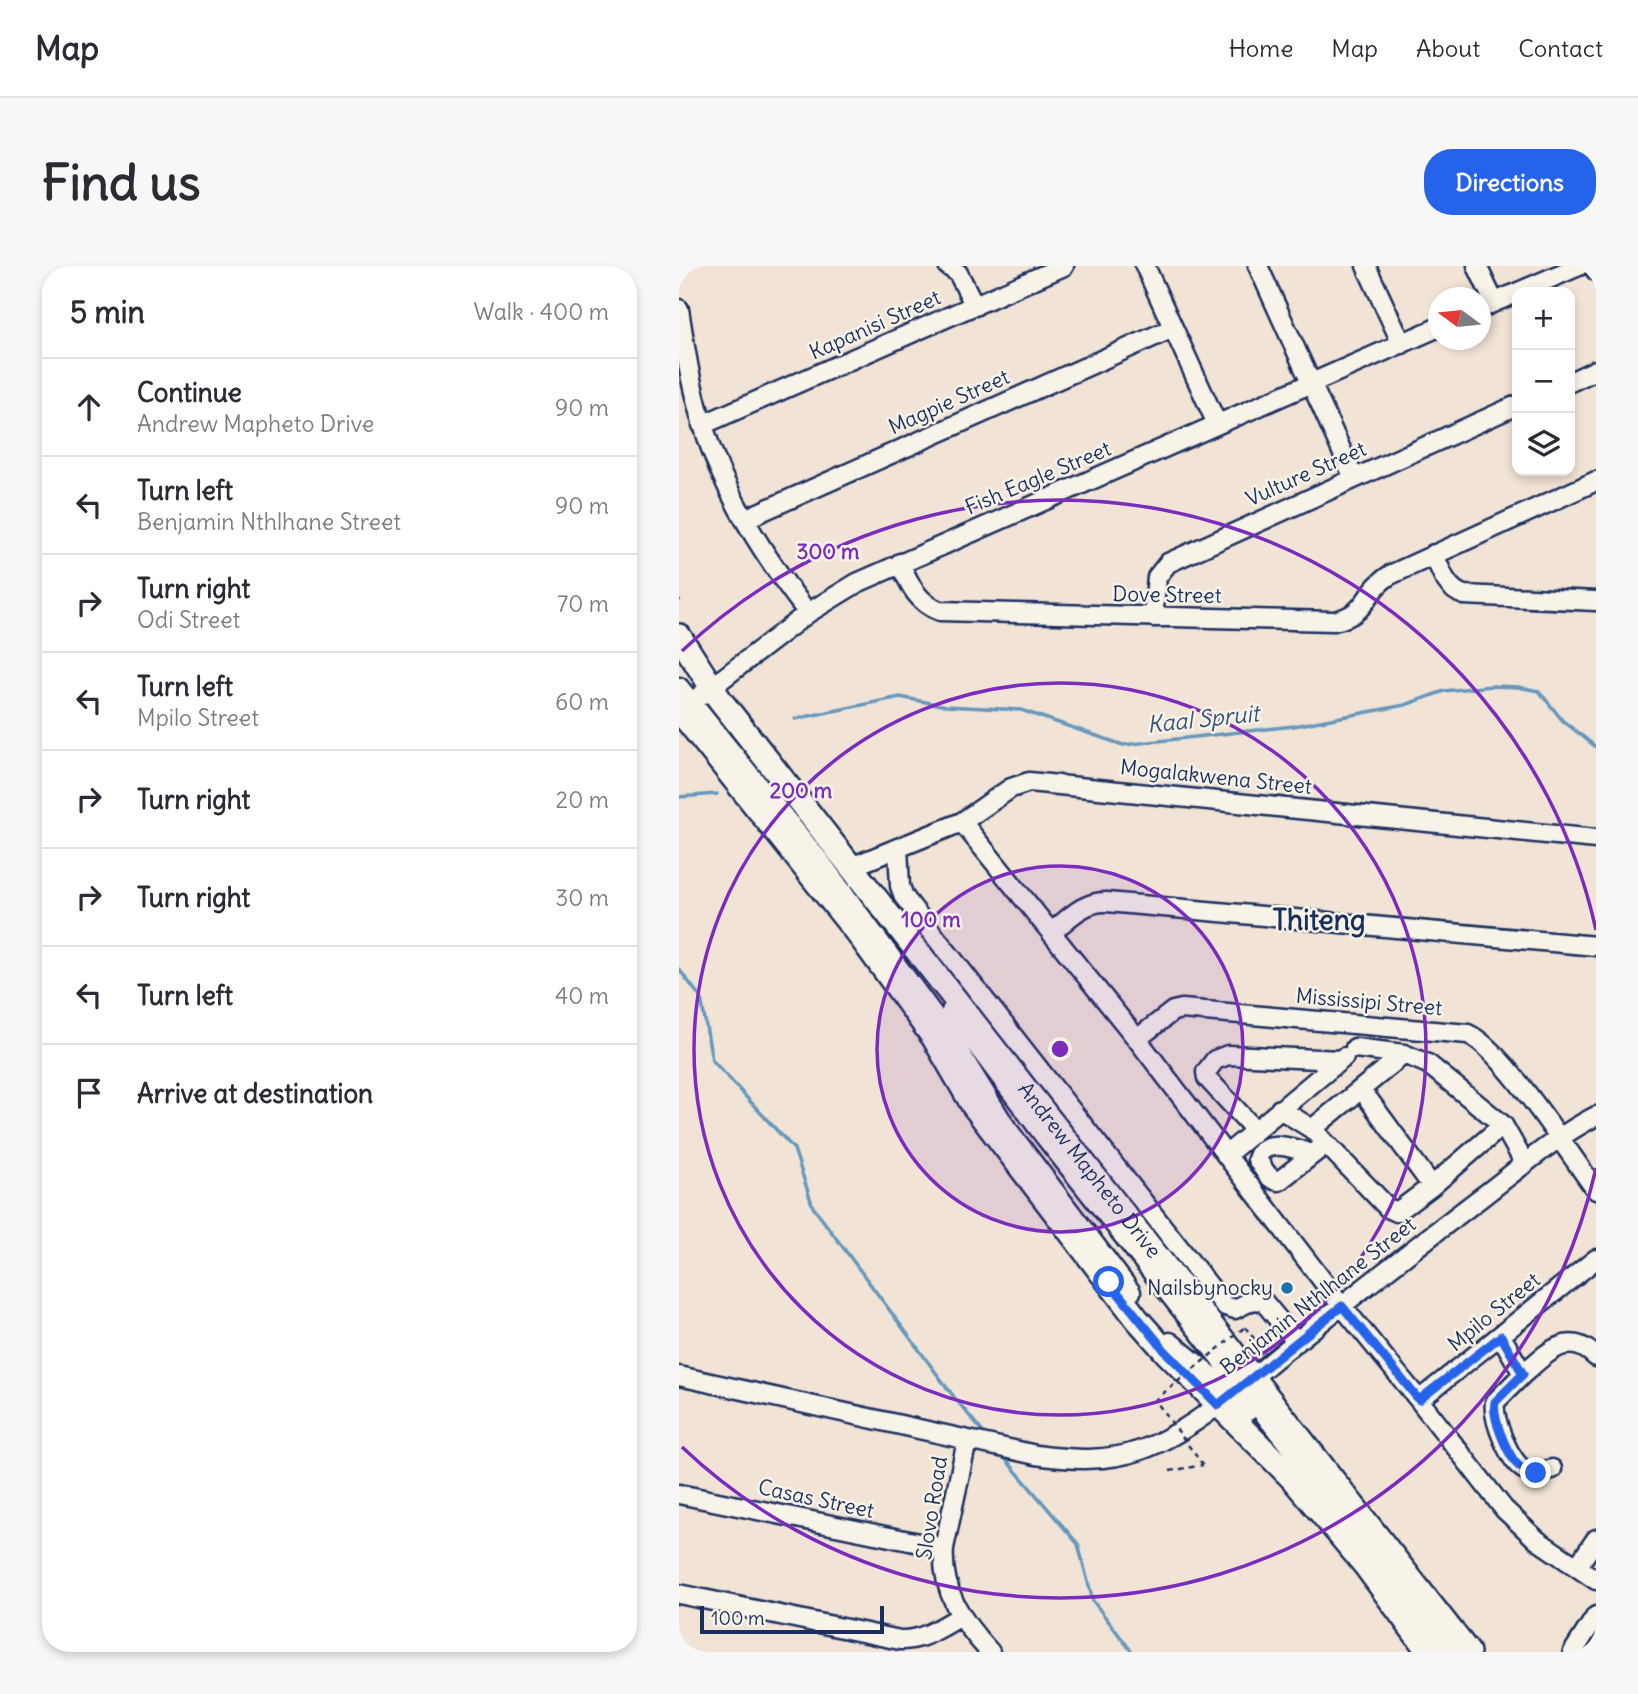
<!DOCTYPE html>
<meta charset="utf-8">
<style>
body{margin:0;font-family:Delius,sans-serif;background:#f7f7f7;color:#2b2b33}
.controls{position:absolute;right:21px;top:21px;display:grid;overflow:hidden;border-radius:14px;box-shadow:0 4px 10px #0003}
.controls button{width:63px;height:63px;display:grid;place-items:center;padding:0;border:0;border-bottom:2px solid #e1e1e2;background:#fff;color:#2b2b33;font:35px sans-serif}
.compass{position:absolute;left:749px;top:21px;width:63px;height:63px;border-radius:50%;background:#fff;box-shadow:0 4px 10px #0003;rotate:285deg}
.scale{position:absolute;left:21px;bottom:18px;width:184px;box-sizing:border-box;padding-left:7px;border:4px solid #1b2f5e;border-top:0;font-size:19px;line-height:24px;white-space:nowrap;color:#1b2f5e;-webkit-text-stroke:5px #f7f3e8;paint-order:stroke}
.stop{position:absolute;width:21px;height:21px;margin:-16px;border:5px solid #2563eb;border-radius:50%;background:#fff}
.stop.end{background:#2563eb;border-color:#fff;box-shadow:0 2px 7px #0008}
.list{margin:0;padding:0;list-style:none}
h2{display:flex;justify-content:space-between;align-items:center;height:91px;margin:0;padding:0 28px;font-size:30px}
h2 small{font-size:23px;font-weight:400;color:#7c7c81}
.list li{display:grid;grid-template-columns:46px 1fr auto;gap:21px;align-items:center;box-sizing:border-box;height:98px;padding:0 28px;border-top:2px solid #e1e1e2}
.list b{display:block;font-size:26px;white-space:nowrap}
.list p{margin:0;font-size:23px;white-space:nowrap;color:#7c7c81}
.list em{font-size:23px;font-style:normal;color:#7c7c81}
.icon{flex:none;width:38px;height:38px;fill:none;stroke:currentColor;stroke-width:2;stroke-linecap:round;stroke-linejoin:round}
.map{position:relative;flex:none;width:917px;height:1386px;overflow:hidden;border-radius:28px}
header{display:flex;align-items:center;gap:42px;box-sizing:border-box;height:98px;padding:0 35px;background:#fff;border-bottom:2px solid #e1e1e2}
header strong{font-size:33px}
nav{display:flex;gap:38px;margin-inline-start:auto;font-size:24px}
.intro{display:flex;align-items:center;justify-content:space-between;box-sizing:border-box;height:168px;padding:0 42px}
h1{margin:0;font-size:49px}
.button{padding:18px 32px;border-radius:28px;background:#2563eb;color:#fff;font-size:24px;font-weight:700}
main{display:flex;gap:42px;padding:0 42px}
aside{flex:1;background:#fff;border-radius:28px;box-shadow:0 4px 10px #0003}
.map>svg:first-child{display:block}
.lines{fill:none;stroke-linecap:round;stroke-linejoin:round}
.stream{stroke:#6697bc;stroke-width:3.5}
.minor-casing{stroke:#1b2f5e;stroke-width:23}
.major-casing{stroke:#1b2f5e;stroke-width:28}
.path{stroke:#1b2f5e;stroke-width:2.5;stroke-dasharray:5 5;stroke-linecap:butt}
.minor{stroke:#f7f3e8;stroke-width:18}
.major{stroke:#f7f3e8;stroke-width:23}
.path-bridge{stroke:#1b2f5e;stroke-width:2.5;stroke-dasharray:5 5;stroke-linecap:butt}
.route{stroke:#2563eb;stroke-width:9}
.ring{fill:none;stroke:#7b2cbf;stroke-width:3.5}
.poi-dot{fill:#1f6fb2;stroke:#f7f3e8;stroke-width:2.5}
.labels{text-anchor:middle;stroke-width:5;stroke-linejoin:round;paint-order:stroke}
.street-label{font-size:21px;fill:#1b2f5e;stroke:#f7f3e8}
.poi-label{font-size:21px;fill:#1b2f5e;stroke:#f7f3e8;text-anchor:end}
.water-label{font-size:23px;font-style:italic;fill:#34527d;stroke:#f7f3e8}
.district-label{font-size:28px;font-weight:bold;fill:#1b2f5e;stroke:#f7f3e8}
.centre{fill:#7b2cbf;stroke:#f7f3e8;stroke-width:3.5}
.ring-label{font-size:21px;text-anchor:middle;font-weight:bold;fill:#7b2cbf;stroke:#f7f3e8;stroke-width:5;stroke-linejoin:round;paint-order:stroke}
</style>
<header>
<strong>Map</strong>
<nav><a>Home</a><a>Map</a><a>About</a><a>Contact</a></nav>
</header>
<div class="intro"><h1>Find us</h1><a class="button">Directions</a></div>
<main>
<aside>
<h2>5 min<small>Walk · 400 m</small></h2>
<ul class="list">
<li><svg class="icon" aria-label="ahead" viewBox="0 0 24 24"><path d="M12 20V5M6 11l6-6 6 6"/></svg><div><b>Continue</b><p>Andrew Mapheto Drive</p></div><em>90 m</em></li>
<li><svg class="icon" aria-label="left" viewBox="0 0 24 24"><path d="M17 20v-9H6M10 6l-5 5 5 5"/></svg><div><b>Turn left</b><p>Benjamin Nthlhane Street</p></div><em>90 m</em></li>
<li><svg class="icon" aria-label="right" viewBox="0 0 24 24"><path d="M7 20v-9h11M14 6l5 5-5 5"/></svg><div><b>Turn right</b><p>Odi Street</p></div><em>70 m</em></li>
<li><svg class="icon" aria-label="left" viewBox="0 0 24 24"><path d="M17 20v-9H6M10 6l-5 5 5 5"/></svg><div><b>Turn left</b><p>Mpilo Street</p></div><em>60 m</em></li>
<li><svg class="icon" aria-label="right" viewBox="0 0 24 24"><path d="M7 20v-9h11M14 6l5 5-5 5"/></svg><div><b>Turn right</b></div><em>20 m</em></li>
<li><svg class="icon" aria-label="right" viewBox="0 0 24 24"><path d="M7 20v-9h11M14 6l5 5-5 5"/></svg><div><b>Turn right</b></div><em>30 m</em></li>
<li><svg class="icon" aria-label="left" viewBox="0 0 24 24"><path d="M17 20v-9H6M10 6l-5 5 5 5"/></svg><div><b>Turn left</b></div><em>40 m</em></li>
<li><svg class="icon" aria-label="arrive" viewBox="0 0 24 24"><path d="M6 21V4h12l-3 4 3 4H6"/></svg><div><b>Arrive at destination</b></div></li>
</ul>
</aside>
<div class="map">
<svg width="917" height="1386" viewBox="0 0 917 1386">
<rect width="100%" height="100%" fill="#f1e4d6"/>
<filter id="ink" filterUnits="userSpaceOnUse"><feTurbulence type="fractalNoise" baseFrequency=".0143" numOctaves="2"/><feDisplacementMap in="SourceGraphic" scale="14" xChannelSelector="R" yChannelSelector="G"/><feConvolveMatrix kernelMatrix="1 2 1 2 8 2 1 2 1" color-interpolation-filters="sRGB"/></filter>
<g filter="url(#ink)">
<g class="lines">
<path class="stream" d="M116,453L221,431L267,440L342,444L444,479L615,460L726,439L765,425L813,420L839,421L860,425L883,454L917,481
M0,531L38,528
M0,703L22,732L33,794L115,883L134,941L275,1131L307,1170
M323,1189L399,1278L414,1335L453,1386"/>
<defs>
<path id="minor" d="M269,0L279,7L296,40
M466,0L538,158
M579,0L675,212
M687,0L723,78
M798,0L815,36
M915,0L917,5
M802,42L900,0
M0,43C6,82 12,122 24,159C45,228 85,290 129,347
M891,116L917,104
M23,159L385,0
M66,253L494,62
M755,288C762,305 767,323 785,329L917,335
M221,297C230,317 238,337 261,345L655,355C690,348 684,326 711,309L917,215
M474,351L478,311L489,297L838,139
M0,421L144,599L271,771L327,861L452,1026
M4,443L129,347L178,317L760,61
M283,556L458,773L663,1040L740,1134L825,1243L858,1274L917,1314
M219,582L221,620L225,631L546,1040L556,1043L574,1034L584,1035L618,1076
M172,601L283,556L332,522L350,516L917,573
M373,666C390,652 405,635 428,636L917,680
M272,745L366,871L773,1386
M458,773L494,745L503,743L789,768C824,783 891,889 917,924
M676,782L725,788L749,798L824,859L846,898
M690,834L753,920
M601,843L633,863L709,942L718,946L753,920L824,859
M633,863L725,788
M576,864L528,812L527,806L536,794L549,789L662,794
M633,888C618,883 584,870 578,893C584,902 589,914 600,915L647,878
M547,889L665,791
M822,1070L844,1108C866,1089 889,1062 917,1091
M491,1076L553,1127L569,1145
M844,1108L816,1136C813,1153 831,1197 846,1204C856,1208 864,1205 873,1203
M0,1110L357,1189C392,1194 428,1196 462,1184C513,1166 565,1118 607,1084C672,1032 738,980 804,930C841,902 876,871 917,850
M740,1134L917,993
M288,1175L265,1282C262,1325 283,1356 311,1386
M0,1228L265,1282
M898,1301L917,1273
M0,1328L221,1374C243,1375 263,1361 282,1350
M894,1386L917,1350"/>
<g id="major">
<path id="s1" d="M0,370L41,434L789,1386"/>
<path d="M0,444L183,673L255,772L294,839L458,1053L487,1086L613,1212L686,1299L750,1386"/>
</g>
</defs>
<use href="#minor" class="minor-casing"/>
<use href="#major" class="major-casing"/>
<path class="path" d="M0,333L1,335
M566,1061L580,1079
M491,1205L524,1199"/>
<use href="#minor" class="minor"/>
<use href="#major" class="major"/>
<path class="path-bridge" d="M524,1199L476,1134L566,1061"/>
</g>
</g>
<g class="lines" filter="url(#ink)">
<path class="route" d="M430,1016L487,1086L539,1139L663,1040L740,1134L822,1070L844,1108L816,1136C813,1153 827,1183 836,1196C841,1203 849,1205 857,1207"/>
</g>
<circle cx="381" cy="783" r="183" fill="#7b2cbf" fill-opacity=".12"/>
<g class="ring">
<circle cx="381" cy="783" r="183"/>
<circle cx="381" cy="783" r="366"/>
<path d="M917 902A549 549 0 0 1 3 1181M3 385A549 549 0 0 1 917 664"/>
</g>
<circle class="poi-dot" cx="608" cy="1022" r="7"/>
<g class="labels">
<g class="street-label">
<text transform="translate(196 59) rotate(-24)" y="7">Kapanisi Street</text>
<text transform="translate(270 136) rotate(-24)" y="7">Magpie Street</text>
<text transform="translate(627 208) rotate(-24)" y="7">Vulture Street</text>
<text transform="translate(359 212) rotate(-23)" y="7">Fish Eagle Street</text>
<text transform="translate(488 329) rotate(1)" y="7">Dove Street</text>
<text transform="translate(537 511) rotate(6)" y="7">Mogalakwena Street</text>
<text transform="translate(690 736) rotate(5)" y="7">Mississipi Street</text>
<text dy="7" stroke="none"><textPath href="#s1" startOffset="674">Andrew Mapheto Drive</textPath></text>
<text transform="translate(639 1030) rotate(-38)" y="7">Benjamin Nthlhane Street</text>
<text transform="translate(815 1046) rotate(-39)" y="7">Mpilo Street</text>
<text transform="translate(137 1233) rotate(12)" y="7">Casas Street</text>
<text transform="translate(253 1242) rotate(-81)" y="7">Slovo Road</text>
</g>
<g class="poi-label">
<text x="594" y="1029">Nailsbynocky</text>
</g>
<g class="water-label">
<text transform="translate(524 453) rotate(-6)" y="8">Kaal Spruit</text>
</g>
<g class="district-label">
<text x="640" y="664">Thiteng</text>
</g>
</g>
<circle cx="381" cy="783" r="10" class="centre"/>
<g class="ring-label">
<text x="149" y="293">300 m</text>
<text x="122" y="532">200 m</text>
<text x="252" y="661">100 m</text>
</g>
</svg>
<div class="controls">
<button>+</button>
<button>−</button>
<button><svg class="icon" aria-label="layers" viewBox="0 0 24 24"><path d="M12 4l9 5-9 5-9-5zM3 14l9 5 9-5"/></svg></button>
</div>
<svg class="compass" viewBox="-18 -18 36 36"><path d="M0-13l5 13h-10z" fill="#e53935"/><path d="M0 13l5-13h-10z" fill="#7c7c81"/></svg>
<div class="scale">100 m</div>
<div class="stop" style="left:430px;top:1016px"></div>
<div class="stop end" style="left:857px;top:1207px"></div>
</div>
</main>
